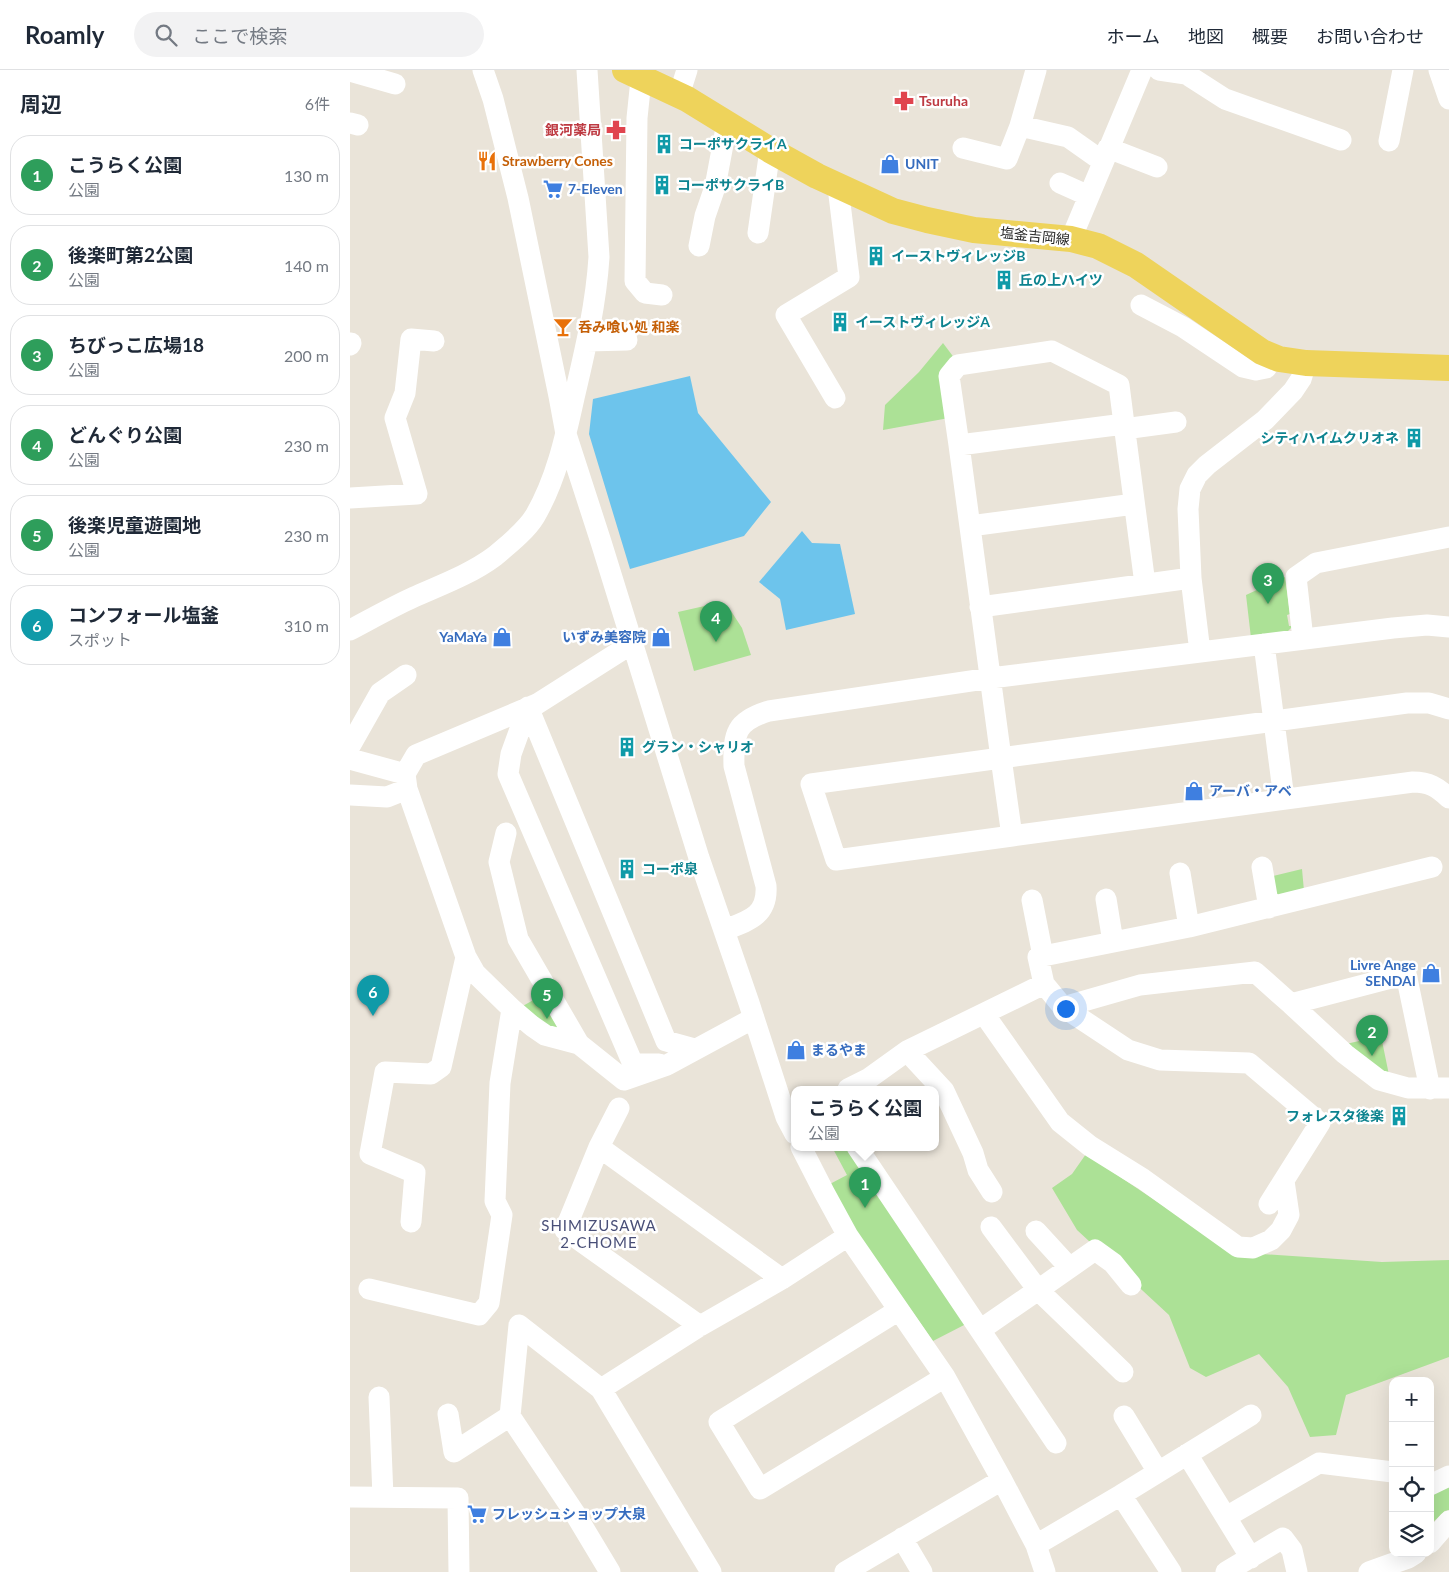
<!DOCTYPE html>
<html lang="ja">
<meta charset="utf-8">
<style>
body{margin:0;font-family:Lato,"Noto Sans JP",sans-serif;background:#f2f2f3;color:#1f2937}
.controls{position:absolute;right:15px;bottom:15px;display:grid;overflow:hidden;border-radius:10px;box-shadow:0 5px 20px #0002}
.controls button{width:45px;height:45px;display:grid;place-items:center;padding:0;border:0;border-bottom:1px solid #e0e1e3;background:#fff;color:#1f2937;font:25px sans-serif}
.you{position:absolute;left:715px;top:938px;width:18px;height:18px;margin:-12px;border:4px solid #fff;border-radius:50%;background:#1a73e8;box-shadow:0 0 0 8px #1a73e833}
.badge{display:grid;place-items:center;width:32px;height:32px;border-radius:50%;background:#0b8043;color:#fff;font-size:16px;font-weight:700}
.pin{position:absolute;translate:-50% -41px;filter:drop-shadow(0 1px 2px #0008)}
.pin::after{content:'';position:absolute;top:26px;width:18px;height:15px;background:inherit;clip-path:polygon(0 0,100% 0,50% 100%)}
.popup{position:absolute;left:441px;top:1016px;width:148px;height:65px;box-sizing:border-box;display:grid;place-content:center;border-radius:10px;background:#fff;filter:drop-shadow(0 1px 4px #0005);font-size:16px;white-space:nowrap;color:#747a83}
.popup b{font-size:19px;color:#1f2937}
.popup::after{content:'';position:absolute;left:50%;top:100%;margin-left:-10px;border:10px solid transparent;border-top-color:#fff}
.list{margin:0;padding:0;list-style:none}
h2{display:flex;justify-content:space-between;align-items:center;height:65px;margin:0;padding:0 20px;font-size:21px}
h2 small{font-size:16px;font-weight:400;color:#747a83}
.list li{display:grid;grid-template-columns:32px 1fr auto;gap:15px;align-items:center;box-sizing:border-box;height:80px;margin:0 10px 10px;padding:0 10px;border:1px solid #e0e1e3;border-radius:20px}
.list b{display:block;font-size:19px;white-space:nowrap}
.list p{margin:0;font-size:16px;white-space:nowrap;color:#747a83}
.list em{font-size:16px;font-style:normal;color:#747a83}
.icon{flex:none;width:28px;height:28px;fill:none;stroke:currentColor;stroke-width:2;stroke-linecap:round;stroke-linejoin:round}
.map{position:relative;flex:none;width:1099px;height:1502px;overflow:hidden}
header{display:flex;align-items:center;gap:30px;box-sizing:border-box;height:70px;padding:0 25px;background:#fff;border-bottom:1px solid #e0e1e3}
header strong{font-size:24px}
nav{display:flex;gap:28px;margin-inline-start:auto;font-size:18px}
.search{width:350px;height:45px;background:#f2f2f3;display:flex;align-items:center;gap:12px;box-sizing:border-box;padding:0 18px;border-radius:28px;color:#747a83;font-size:19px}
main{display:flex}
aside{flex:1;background:#fff}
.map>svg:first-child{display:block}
.green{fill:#ace196}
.water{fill:#6dc4ec}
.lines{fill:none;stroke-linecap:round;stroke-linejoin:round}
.minor{stroke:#fff;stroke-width:21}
.major{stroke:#eed35b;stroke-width:26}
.labels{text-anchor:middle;stroke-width:5;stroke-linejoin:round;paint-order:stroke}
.health-label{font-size:14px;font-weight:bold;fill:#be3a42;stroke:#fff;text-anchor:start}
.culture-label{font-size:14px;font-weight:bold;fill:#0d838f;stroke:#fff;text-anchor:start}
.food-label{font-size:14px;font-weight:bold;fill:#c56008;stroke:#fff;text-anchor:start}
.shop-label{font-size:14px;font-weight:bold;fill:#366cbe;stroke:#fff;text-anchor:start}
.street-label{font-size:14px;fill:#282828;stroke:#fff}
.neighbourhood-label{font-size:15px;letter-spacing:1px;fill:#494f77;stroke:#fff}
</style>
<header>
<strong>Roamly</strong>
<div class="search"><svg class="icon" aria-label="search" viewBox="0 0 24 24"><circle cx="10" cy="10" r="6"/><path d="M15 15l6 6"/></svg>ここで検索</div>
<nav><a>ホーム</a><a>地図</a><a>概要</a><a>お問い合わせ</a></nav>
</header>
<main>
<aside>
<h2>周辺<small>6件</small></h2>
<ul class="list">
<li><span class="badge" style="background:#2e9e5b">1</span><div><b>こうらく公園</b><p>公園</p></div><em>130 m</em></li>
<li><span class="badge" style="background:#2e9e5b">2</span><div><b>後楽町第2公園</b><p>公園</p></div><em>140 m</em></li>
<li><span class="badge" style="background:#2e9e5b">3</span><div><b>ちびっこ広場18</b><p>公園</p></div><em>200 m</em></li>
<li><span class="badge" style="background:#2e9e5b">4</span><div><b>どんぐり公園</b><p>公園</p></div><em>230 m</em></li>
<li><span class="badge" style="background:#2e9e5b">5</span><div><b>後楽児童遊園地</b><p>公園</p></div><em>230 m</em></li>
<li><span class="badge" style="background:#0f9aa8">6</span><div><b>コンフォール塩釜</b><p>スポット</p></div><em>310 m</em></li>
</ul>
</aside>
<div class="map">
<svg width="1099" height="1502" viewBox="0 0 1099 1502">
<rect width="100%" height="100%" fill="#eae4d9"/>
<path class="green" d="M593,273L605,289L599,348L533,360L535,335L569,302Z
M935,507L940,544L937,545L939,556H943L935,564L901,568L896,525Z
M359,535L381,541L392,558L401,585L344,601L328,542Z
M952,799L954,821L923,830L919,807Z
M194,924L212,963L192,953L171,937Z
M1031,966L1039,1005L996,974Z
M482,1077H498L618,1253L583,1271L505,1160L478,1115L497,1105Z
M736,1084L882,1182L1032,1192L1099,1190V1287L996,1325L986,1365L960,1367L938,1317L909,1284L856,1307L840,1298L819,1245L727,1160L702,1118L722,1104Z
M1097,1415L1099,1418V1440L1095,1441L1080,1455V1424Z"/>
<path class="water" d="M340,306L348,343L421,432L394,466L280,499L239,364L243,329Z
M452,461L462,473L490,474L505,544L436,560L430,529L409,512Z"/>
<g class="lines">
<path class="minor" d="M133,0L143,29L168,128L209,326L216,364L251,472L349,788L399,933L436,1047L445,1064
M292,0L287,48L285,211L295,223L312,225
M809,0L836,4L875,29L991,70
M1089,0L1099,29
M0,1L45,14
M329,25L337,0
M0,53L8,55
M670,56L686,0
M1039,71L1053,0
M613,78L657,89L670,56L718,67L752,91
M758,78L807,97
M710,113L739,126
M408,163L420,80
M721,169L792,0
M349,176L355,146L365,117L377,53
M791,235L833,257L893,297L906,300L916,298L924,287
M237,271L277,270
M0,273H1L0,275
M485,328L436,245L499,207L488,117
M774,354L795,514
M774,359L826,352
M609,375L599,306L608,295L702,281L769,315L774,354L609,375L651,688L461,714L486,790L662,766
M0,428L67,424L45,348L55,323L61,269L84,271
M620,456L784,434
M630,537L841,508
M0,560C21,549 42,537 64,527C91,515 121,504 145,486C158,475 176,461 185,446C206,410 215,369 224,328C235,281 246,235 249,187L237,0
M953,569L946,507L966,493L1099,467
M283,573L187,634L66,685L55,704L57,719L116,887L125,903L162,939L182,956L195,965L229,974L274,1010L317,995L404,948
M914,574L934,729
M850,582L841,508L838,439L840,419L847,405L857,395L915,350L943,321L951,309L956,293
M178,637L161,684L158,704L283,994H309
M178,637L316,971L345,979
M1099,639L1079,633H1057L651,688L662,766L1063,712C1079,712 1087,717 1099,728
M0,676L30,623L56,605
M0,689L55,704
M0,725L37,727L57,719
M156,763L149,792L168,869L229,974
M912,797L919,838
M830,803L839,857
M756,829L763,872
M682,830L693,886
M374,860C398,851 418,846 416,816L384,696C383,663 386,651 419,641L641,608L1043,558L1077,555L1099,557
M713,937L790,915L905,902L941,934
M634,944L710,1052L740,1076L793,1109L888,1177L903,1178L921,1170L931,1160L939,1145L934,1111
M557,981L594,1021L623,1083L628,1100L642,1122
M498,1019L518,1009L557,981L694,914
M1080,1019L1056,904L941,934L995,984L1029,1010L1058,1018H1099
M249,1077L269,1038
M451,1077L474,1122L498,1166L595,1307L652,1410L686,1475L695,1502
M507,1077L706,1373
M919,1134L970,1053L899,993L810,990L778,980L713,937L694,914L688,887L839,857L1082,797
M61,1152L65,1103L20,1084L35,1002L81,1004L91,997L116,887
M641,1157L688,1220L745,1180L763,1193L781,1215
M686,1161L719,1197
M19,1219L129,1245L139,1233L152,1145L145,1131L150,1013L162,939
M549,1240L369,1352L410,1419L595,1307
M350,1256L215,1160L249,1077L432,1209
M630,1260L688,1220L773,1302
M251,1319L361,1502
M29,1327L33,1427
M98,1344L104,1382L160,1346
M774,1346L808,1402
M837,1384L901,1488
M1080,1415L1099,1406
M771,1425L901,1345
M0,1427L108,1428L109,1502
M876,1447L969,1393L1043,1402
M552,1468L572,1502
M1080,1473L1099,1451
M686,1475L771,1425L821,1502
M260,1502L224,1442L160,1346L169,1255L251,1319L350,1256L432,1209L498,1166
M495,1502L652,1410
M876,1502L933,1468L942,1480L947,1502
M1019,1502L1058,1488L1066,1483"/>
<path class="major" d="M275,0L337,29L420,80L467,106L543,141L577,150L624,160L721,169L748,176L786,195L912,282L929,289L956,293L1099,298"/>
</g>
<defs>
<symbol id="pharmacy-bare" viewBox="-9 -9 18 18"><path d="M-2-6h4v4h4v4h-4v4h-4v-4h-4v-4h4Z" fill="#e0444e" stroke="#fff" stroke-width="2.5" paint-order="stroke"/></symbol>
<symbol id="building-bare" viewBox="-9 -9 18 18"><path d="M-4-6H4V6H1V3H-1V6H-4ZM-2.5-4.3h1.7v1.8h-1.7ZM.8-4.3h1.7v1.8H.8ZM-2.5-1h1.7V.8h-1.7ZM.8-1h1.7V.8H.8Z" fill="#0f9aa8" stroke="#fff" stroke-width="2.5" paint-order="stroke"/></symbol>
<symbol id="restaurant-bare" viewBox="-9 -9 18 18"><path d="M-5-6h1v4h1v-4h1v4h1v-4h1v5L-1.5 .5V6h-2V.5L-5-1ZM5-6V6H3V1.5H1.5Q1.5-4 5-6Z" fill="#e8710a" stroke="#fff" stroke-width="2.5" paint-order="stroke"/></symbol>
<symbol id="shop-bare" viewBox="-9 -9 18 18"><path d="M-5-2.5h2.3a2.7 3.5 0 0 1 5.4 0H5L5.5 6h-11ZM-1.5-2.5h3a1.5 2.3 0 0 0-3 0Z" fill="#3f7fe0" stroke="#fff" stroke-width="2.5" paint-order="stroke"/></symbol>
<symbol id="supermarket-bare" viewBox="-9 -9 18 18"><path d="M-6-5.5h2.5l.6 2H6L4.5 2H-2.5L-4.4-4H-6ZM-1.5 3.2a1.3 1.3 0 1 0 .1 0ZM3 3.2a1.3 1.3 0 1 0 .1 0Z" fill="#3f7fe0" stroke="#fff" stroke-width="2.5" paint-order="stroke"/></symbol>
<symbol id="bar-bare" viewBox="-9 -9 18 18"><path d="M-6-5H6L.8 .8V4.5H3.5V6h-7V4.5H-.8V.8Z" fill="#e8710a" stroke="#fff" stroke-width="2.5" paint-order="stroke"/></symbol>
</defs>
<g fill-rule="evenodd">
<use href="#pharmacy-bare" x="540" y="17" width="28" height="28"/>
<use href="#pharmacy-bare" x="252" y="46" width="28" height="28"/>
<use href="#building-bare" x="300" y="60" width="28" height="28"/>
<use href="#restaurant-bare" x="123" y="77" width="28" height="28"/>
<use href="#shop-bare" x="526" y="80" width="28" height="28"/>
<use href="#building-bare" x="298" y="101" width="28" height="28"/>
<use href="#supermarket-bare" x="189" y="105" width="28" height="28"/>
<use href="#building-bare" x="512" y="172" width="28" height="28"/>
<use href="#building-bare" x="640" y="196" width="28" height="28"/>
<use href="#building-bare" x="476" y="238" width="28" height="28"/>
<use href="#bar-bare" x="199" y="243" width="28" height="28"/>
<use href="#building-bare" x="1050" y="354" width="28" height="28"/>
<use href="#shop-bare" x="138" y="553" width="28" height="28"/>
<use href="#shop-bare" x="297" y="553" width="28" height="28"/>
<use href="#building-bare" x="263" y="663" width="28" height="28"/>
<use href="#shop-bare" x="830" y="707" width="28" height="28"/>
<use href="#building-bare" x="263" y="785" width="28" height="28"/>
<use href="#shop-bare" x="1067" y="889" width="28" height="28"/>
<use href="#shop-bare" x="432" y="966" width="28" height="28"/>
<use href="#building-bare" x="1035" y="1032" width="28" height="28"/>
<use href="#supermarket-bare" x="113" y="1430" width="28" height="28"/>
</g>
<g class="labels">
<g class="health-label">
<text x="569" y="36">Tsuruha</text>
<text x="251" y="65" text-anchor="end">銀河薬局</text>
</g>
<g class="culture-label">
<text x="329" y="79">コーポサクライA</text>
<text x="327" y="120">コーポサクライB</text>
<text x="541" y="191">イーストヴィレッジB</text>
<text x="669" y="215">丘の上ハイツ</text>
<text x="505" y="257">イーストヴィレッジA</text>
<text x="1049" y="373" text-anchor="end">シティハイムクリオネ</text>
<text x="292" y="682">グラン・シャリオ</text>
<text x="292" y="804">コーポ泉</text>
<text x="1034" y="1051" text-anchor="end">フォレスタ後楽</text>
</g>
<g class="food-label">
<text x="152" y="96">Strawberry Cones</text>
<text x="228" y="262">呑み喰い処 和楽</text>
</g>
<g class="shop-label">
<text x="555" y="99">UNIT</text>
<text x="218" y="124">7-Eleven</text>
<text x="137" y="572" text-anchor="end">YaMaYa</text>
<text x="296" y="572" text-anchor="end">いずみ美容院</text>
<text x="859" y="726">アーバ・アベ</text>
<text x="1066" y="900" text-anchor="end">Livre Ange<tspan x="1066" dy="16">SENDAI</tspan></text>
<text x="461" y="985">まるやま</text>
<text x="142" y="1449">フレッシュショップ大泉</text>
</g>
<g class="street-label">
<text transform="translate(685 166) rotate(6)" y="5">塩釜吉岡線</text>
</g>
<g class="neighbourhood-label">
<text x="249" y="1161">SHIMIZUSAWA<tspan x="249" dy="17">2-CHOME</tspan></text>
</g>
</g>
</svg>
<div class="controls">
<button>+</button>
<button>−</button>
<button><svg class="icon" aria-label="locate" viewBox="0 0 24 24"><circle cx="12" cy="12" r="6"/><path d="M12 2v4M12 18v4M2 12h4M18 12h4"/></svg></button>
<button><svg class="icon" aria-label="layers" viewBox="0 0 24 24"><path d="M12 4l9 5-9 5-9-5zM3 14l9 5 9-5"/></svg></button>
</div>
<div class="you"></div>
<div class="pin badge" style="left:515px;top:1138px;background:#2e9e5b">1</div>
<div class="popup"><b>こうらく公園</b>公園</div>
<div class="pin badge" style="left:1022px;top:986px;background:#2e9e5b">2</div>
<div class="pin badge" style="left:918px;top:534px;background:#2e9e5b">3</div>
<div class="pin badge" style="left:366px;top:572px;background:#2e9e5b">4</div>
<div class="pin badge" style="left:197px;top:949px;background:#2e9e5b">5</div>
<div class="pin badge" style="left:23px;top:946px;background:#0f9aa8">6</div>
</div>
</main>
